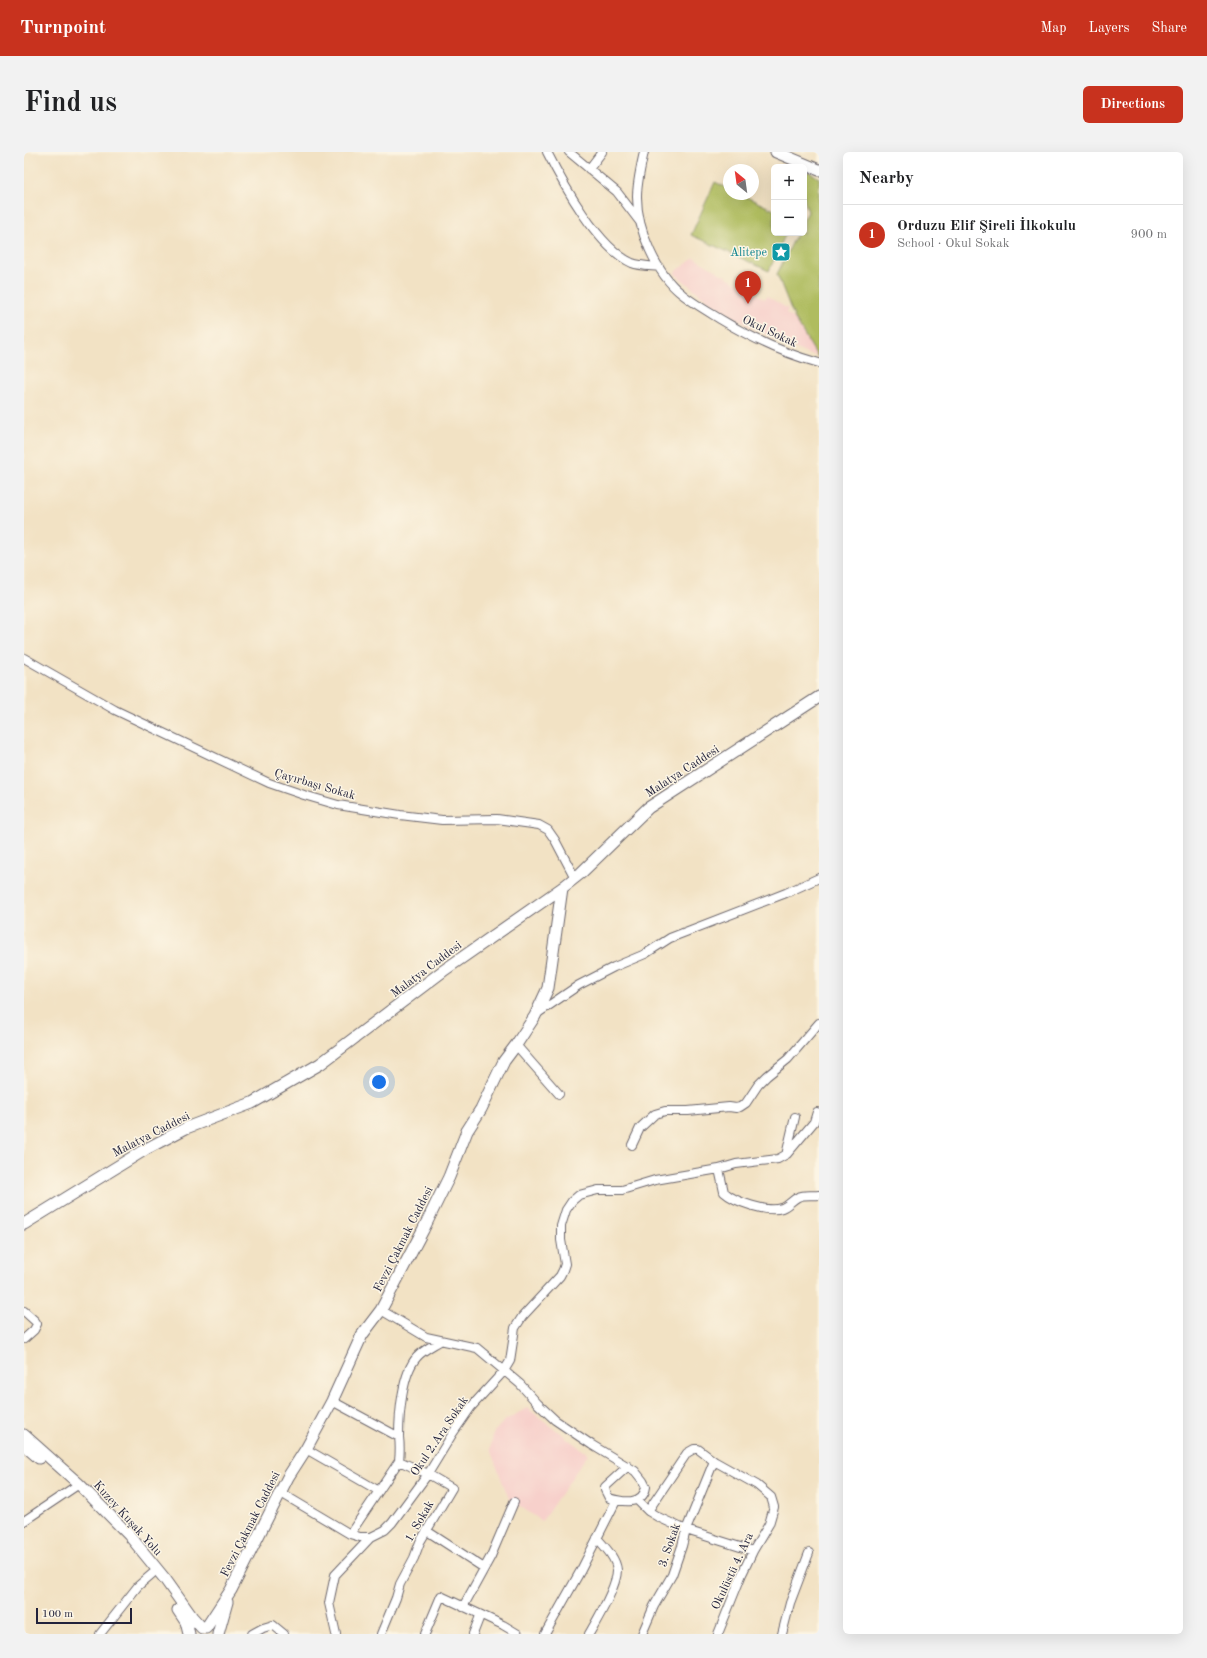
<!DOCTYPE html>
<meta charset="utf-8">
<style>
body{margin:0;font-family:"Old Standard TT",serif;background:#f2f2f2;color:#202124}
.controls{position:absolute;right:12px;top:12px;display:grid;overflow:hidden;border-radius:6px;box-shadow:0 4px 16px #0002}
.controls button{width:36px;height:36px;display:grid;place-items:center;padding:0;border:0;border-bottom:1px solid #e0e0e0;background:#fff;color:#202124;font:20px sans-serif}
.compass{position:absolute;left:699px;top:12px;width:36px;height:36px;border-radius:50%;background:#fff;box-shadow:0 4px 16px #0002;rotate:331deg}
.scale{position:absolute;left:12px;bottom:10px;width:96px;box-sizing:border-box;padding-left:4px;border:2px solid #22223b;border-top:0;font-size:11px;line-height:14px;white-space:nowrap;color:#22223b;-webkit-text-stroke:3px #fcf5e5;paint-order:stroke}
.you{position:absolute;left:355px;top:930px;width:14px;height:14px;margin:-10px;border:3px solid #fff;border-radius:50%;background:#1a73e8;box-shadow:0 0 0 6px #1a73e833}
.badge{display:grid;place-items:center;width:26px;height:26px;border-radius:50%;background:#c8321e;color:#fff;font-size:13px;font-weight:700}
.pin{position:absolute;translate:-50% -33px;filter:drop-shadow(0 1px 2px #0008)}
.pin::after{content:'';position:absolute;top:21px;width:14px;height:12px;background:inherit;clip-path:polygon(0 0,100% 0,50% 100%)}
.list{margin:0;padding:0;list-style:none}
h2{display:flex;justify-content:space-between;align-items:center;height:52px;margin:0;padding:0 16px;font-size:17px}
h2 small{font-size:13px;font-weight:400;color:#757577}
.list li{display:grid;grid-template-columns:26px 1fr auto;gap:12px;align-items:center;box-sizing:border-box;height:60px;padding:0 16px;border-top:1px solid #e0e0e0}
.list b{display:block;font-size:15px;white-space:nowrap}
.list p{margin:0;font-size:13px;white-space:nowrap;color:#757577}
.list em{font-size:13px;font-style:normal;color:#757577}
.map{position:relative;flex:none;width:795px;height:1482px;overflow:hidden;border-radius:6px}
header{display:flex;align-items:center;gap:24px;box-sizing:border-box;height:56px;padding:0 20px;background:#c8321e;color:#fff}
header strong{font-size:19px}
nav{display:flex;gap:22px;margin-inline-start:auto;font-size:14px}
.intro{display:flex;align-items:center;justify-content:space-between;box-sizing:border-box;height:96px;padding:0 24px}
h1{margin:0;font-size:28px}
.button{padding:10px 18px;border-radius:6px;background:#c8321e;color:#fff;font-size:14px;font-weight:700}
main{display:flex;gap:24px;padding:0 24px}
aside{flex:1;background:#fff;border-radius:6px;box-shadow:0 4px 16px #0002}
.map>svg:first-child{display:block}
.built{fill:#f7d0cb}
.green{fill:#afbc5e;stroke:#686f4c}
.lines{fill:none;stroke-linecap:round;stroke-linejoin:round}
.street-casing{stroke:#6b656b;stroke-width:10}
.secondary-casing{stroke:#6b656b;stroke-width:13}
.street{stroke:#fff;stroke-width:8}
.secondary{stroke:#fff;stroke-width:11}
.labels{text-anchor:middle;stroke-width:3;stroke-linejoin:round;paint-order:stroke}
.culture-label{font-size:12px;fill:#0d838f;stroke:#fcf5e5;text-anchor:end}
.street-label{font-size:12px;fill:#22223b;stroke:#fcf5e5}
</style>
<header>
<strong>Turnpoint</strong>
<nav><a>Map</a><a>Layers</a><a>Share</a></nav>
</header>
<div class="intro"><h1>Find us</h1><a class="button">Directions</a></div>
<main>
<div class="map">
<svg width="795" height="1482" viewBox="0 0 795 1482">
<rect width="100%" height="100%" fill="#fcf5e5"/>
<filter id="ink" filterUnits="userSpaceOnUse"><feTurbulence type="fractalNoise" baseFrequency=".025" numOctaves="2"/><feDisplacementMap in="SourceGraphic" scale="8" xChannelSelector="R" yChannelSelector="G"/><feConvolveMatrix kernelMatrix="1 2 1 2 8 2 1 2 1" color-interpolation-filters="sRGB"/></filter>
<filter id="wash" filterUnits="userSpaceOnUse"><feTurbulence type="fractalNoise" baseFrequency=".012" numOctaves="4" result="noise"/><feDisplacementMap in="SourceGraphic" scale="16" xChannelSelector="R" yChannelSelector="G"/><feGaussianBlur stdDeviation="0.9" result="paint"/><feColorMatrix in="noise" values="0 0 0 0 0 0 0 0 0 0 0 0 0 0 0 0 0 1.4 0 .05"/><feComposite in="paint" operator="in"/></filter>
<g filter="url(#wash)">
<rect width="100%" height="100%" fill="#f2e2c4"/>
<path class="built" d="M670,106L741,147L743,144L764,157L762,161L771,167L793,204L783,202L728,176L683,148L650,121Z
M503,1256L564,1302L518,1369L485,1347L466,1297L470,1280L480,1269Z"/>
<path class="green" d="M784,19L795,26V205L793,204L771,167L753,122L773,81H780V67L784,60C780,48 775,30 784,19Z
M691,30L705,37V42H716L750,58V81H762L745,119L667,83Z"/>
</g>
<g filter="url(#ink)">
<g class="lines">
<defs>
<path id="street" d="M523,0C539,32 574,96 608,111C616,114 626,114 635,115
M545,0L593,40L616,70
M620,0C617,14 613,30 613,45C613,77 632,122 658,142C669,151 683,159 696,167C727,186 759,201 795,211
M565,17L578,0
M0,506L91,558L245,631L280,643L314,653L376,663L418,668L473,667L515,673L524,678L531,688L551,726
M511,863L555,833L590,815L621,802L646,786L762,741L795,726
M492,893L535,942
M608,993L616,976L631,962L641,959H664L705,955L712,956L716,955L722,951L734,933L743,924L764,907L795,871
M763,999L771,965
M695,1017L700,1040C711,1050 744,1061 758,1056C764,1054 768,1048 774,1045C781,1042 788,1044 795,1043
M357,1158L402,1185L453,1196L496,1232L514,1252L531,1268L568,1293L611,1319L619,1329L622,1335C619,1354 598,1350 585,1346L581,1338V1335L604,1314
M0,1159L11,1169L13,1172L10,1178L0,1187
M308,1249L375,1285
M282,1297L355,1339
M257,1341L326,1382L336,1385H347L361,1378L368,1371L404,1322L429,1281L447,1255L480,1219L486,1209L491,1176L498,1165L536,1124L539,1118L541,1112L537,1088V1074L542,1058L548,1049L555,1043L574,1038H598L631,1028L695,1017L712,1012L754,1007L763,1002L790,970L793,960
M613,1348L624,1359L634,1365L662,1378L729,1399
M624,1359L663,1301L670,1297H674L690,1309L733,1333L747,1345L750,1355L745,1372L729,1399L718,1422L694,1482
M0,1369L55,1332
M403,1379L460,1416
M326,1382L375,1309C376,1300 376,1293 375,1285C375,1263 378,1221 393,1205C399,1198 408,1194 416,1189
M439,1455L467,1404L490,1350
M76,1482L114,1434L128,1422
M228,1482L239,1476L249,1473L260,1482
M312,1482L305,1451L311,1423L347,1385
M357,1482L372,1446L376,1432L390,1406L396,1390L428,1336L404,1322L375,1309
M401,1482L417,1444L479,1473L494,1482
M449,1482L456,1464
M521,1482L557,1418L592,1349
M565,1482C573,1468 593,1435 593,1418C592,1406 581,1395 573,1386
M618,1482L630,1454L648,1423L658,1394L662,1378L690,1309
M758,1482L766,1451L785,1401"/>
<path id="secondary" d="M752,0L795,18
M0,1072L122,997L162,976L228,951L296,912L419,819L538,736L557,721L624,656L795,545
M0,1283L55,1332L105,1383L141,1427L168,1465L178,1476
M0,1293L15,1306
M154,1458L162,1470L165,1482
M182,1476L207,1438L264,1325L282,1297L308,1249L338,1183L357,1158L399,1078L425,1025L443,979L457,957L480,909L492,893L511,864L524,836L538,736
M194,1482L203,1450"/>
</defs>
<use href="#street" class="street-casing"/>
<use href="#secondary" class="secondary-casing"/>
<use href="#street" class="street"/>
<use href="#secondary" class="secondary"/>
</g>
</g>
<defs>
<symbol id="sight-square" viewBox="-11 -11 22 22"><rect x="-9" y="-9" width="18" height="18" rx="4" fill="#0f9aa8" stroke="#fcf5e5"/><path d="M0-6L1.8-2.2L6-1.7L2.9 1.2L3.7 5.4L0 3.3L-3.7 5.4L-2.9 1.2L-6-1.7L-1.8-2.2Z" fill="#fff"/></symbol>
</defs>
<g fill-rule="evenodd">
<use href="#sight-square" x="746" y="89" width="22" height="22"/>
</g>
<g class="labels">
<g class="culture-label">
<text x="743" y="104">Alitepe</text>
</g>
<g class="street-label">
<text transform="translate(746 179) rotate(25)" y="4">Okul Sokak</text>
<text transform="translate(658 619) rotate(-33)" y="4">Malatya Caddesi</text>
<text transform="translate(291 632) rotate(16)" y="4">Çayırbaşı Sokak</text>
<text transform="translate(402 817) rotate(-37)" y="4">Malatya Caddesi</text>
<text transform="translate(127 982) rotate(-27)" y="4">Malatya Caddesi</text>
<text transform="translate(379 1087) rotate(-63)" y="4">Fevzi Çakmak Caddesi</text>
<text transform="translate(415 1284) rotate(-56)" y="4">Okul 2.Ara Sokak</text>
<text transform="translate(104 1366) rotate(48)" y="4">Kuzey Kuşak Yolu</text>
<text transform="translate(395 1369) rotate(-60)" y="4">1. Sokak</text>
<text transform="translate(226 1372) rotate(-63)" y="4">Fevzi Çakmak Caddesi</text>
<text transform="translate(645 1393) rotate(-71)" y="4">3. Sokak</text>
<text transform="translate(708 1419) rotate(-65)" y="4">Okulüstü 4. Ara</text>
</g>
</g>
</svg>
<div class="controls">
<button>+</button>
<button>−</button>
</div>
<svg class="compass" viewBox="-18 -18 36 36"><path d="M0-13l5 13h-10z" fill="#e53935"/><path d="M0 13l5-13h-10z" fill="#757577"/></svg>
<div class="scale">100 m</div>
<div class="you"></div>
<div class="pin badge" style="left:724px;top:152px">1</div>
</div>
<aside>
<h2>Nearby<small></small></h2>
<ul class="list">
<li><span class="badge">1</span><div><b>Orduzu Elif Şireli İlkokulu</b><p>School · Okul Sokak</p></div><em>900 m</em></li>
</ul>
</aside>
</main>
